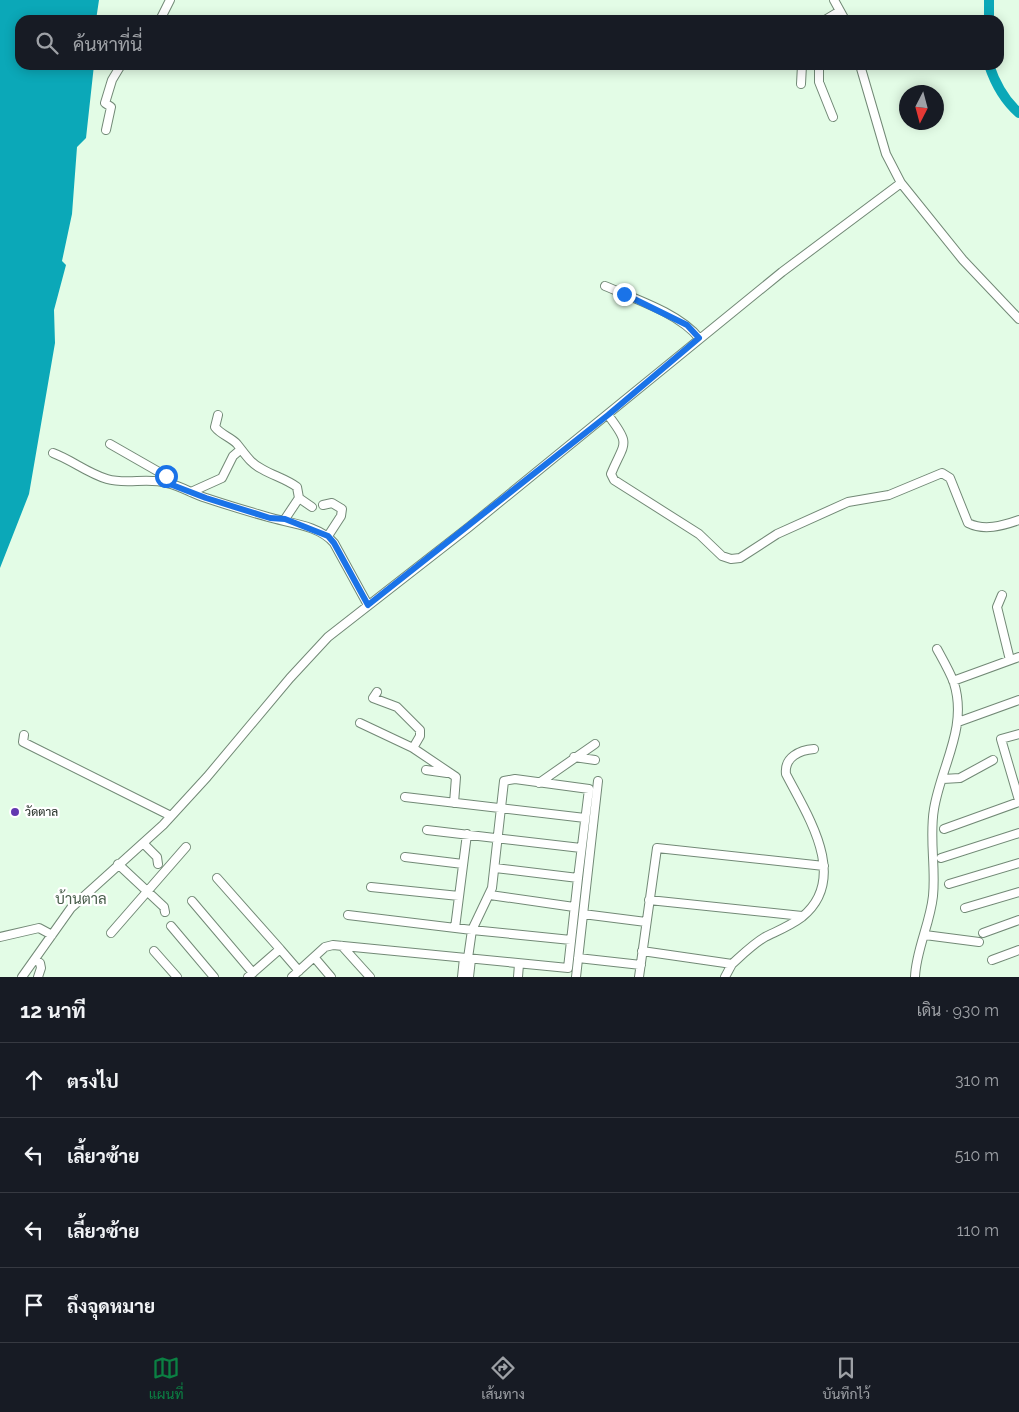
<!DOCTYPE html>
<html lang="th">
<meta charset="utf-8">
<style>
body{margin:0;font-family:Raleway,Sarabun,sans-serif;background:#20242c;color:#f1f3f6}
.compass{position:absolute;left:899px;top:85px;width:45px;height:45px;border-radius:50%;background:#171b24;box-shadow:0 2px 12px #0003;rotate:186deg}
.stop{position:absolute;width:15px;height:15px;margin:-11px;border:4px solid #1a73e8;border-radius:50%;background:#fff}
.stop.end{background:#1a73e8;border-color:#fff;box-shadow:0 1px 5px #0008}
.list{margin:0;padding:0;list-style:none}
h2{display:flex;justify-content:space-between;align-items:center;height:65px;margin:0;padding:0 20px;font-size:21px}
h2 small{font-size:16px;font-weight:400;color:#9ea1a6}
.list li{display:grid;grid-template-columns:32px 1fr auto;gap:15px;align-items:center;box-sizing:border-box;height:75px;padding:0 20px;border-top:1px solid #363941}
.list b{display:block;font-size:19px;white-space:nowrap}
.list em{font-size:16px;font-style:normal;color:#9ea1a6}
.icon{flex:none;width:28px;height:28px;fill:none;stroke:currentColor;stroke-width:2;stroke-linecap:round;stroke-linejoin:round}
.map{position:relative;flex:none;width:1019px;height:977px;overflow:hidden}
.search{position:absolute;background:#171b24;box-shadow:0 2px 12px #0003;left:15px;right:15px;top:15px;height:55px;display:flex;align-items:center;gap:12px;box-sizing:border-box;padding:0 18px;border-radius:15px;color:#9ea1a6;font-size:19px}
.sheet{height:365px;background:#171b24}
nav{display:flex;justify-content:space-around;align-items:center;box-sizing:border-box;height:70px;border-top:1px solid #363941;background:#171b24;font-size:14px;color:#9ea1a6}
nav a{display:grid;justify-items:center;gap:2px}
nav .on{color:#0b8043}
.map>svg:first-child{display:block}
.water{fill:#0ba8b8}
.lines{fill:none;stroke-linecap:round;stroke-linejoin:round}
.river{stroke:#0ba8b8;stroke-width:10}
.minor-casing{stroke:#728976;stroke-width:10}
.minor{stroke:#fff;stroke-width:8}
.route{stroke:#1a73e8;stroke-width:6}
.poi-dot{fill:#6238b0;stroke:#fff;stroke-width:2}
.labels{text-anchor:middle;stroke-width:4.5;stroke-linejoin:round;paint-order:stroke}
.poi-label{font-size:12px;fill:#172119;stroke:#fff;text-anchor:start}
.quarter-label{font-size:15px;fill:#485d4b;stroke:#fff}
</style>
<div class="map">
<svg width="1019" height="977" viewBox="0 0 1019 977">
<rect width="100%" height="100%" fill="#e3fce6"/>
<path class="water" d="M0,0H99L96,20H20V65H94L86,138L77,147L72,214L62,261L66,265L54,310L55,343L29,494L0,568Z"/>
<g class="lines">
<path class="river" d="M989,0V20
M989,65C995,83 1004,100 1019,113"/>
<defs>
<path id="minor" d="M834,0L845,20
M160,20L170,0
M825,20L840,11
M819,65V82L833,117
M860,65L886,154L901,183L963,260L1019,319
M801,84L802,65
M106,130L111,107L105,103L112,80L121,65
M605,286C635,299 679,313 699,338
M218,415L215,427C221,435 231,437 237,444C245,454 251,464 262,469C274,476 286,479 297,487L299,498
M608,415C632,446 624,442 611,474L614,480L699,534L722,556L731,559L740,558L777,534L848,502L889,495L942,473L950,478L968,523C984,531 1002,526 1019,520
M110,444L166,476L167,483
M53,453C72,460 87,473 107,479C127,485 147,477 167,483C181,486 193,494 206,498C227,505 247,511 268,517C288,523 319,525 334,543L368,605
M191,492L222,478L233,456L240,450
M323,505L332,503L342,509L341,516L328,536
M285,519L299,498L312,507
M1002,595L997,607L1010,660
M953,681L1019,657
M377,692L373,698L397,707L420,730V736L413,748
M958,722L1019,700
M360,723L413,748L456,777L454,803
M1019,734L1001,739L1019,800
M24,735L23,742L171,816
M574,757L595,760
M426,770L447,773
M943,779L960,778L993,760
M539,783L595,744
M405,797L585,818
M944,829L1019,802
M427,830L581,848
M143,843L157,857L158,864
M405,857L463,864
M941,858L1019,833
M118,864L164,907L165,912
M217,878L280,949
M949,884L1019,863
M371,887L459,896
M490,895L574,907
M649,900L802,916
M192,901L253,973
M965,908L1019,892
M583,914L646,922
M348,915L472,930L468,958
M171,926L214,977
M455,928L467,834
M111,933L186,847
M983,933L1019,920
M925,935L979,942
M0,937L39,928L52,935
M571,940L472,930L492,888L504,781L515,779L589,789L578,878
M342,946L370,977
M154,951L177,977
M642,951L732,964L725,977
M314,957L331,977
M578,958L641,965
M35,960L40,963L41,968L38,977
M992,960L1019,950
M732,964C742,955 753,944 765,937C777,931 790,926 802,917C850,878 807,815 786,774C784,757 800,750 814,749
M22,977L71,908L163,825L207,777L290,678L328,637L469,527L782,272L901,183
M248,977L280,949L299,971
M292,977L325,947L333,945L568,968L578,878L495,868
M462,977L464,958
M469,977L471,959
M518,977L519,964
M576,977L598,781
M639,977L657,848L824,866
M915,977C916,950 930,924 933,896C936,867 929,838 934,809C941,766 968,728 954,683C950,672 943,660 937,649"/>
</defs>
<use href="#minor" class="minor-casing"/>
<use href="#minor" class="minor"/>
</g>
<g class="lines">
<path class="route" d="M166,476L167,483L206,498L270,518L285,519L328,536L334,543L368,605L608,415L699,338L687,325L624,294"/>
</g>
<circle class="poi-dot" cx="15" cy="812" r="5"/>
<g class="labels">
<g class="poi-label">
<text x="25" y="816">วัดตาล</text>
</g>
<g class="quarter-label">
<text x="81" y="904">บ้านตาล</text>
</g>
</g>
</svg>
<svg class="compass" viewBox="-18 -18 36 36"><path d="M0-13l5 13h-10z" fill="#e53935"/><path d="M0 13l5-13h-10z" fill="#9ea1a6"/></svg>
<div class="stop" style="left:166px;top:476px"></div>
<div class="stop end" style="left:624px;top:294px"></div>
<div class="search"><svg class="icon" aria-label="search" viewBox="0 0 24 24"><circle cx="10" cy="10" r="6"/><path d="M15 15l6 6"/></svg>ค้นหาที่นี่</div>
</div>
<section class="sheet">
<h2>12 นาที<small>เดิน · 930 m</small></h2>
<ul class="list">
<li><svg class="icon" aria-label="ahead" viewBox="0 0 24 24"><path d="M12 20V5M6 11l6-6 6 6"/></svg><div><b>ตรงไป</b></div><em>310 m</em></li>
<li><svg class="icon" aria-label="left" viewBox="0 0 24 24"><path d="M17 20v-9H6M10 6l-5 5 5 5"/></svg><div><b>เลี้ยวซ้าย</b></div><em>510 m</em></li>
<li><svg class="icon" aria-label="left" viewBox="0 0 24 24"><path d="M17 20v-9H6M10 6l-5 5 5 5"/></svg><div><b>เลี้ยวซ้าย</b></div><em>110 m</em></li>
<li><svg class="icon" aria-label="arrive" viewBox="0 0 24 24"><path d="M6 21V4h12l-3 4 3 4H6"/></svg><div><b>ถึงจุดหมาย</b></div></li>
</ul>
</section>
<nav>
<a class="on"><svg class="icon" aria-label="map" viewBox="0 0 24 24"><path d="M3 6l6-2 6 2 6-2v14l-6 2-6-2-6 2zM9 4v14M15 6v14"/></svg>แผนที่</a>
<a><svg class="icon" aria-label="directions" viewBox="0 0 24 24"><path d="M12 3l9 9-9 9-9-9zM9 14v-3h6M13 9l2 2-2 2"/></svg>เส้นทาง</a>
<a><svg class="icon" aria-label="saved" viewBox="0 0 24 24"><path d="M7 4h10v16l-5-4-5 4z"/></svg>บันทึกไว้</a>
</nav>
